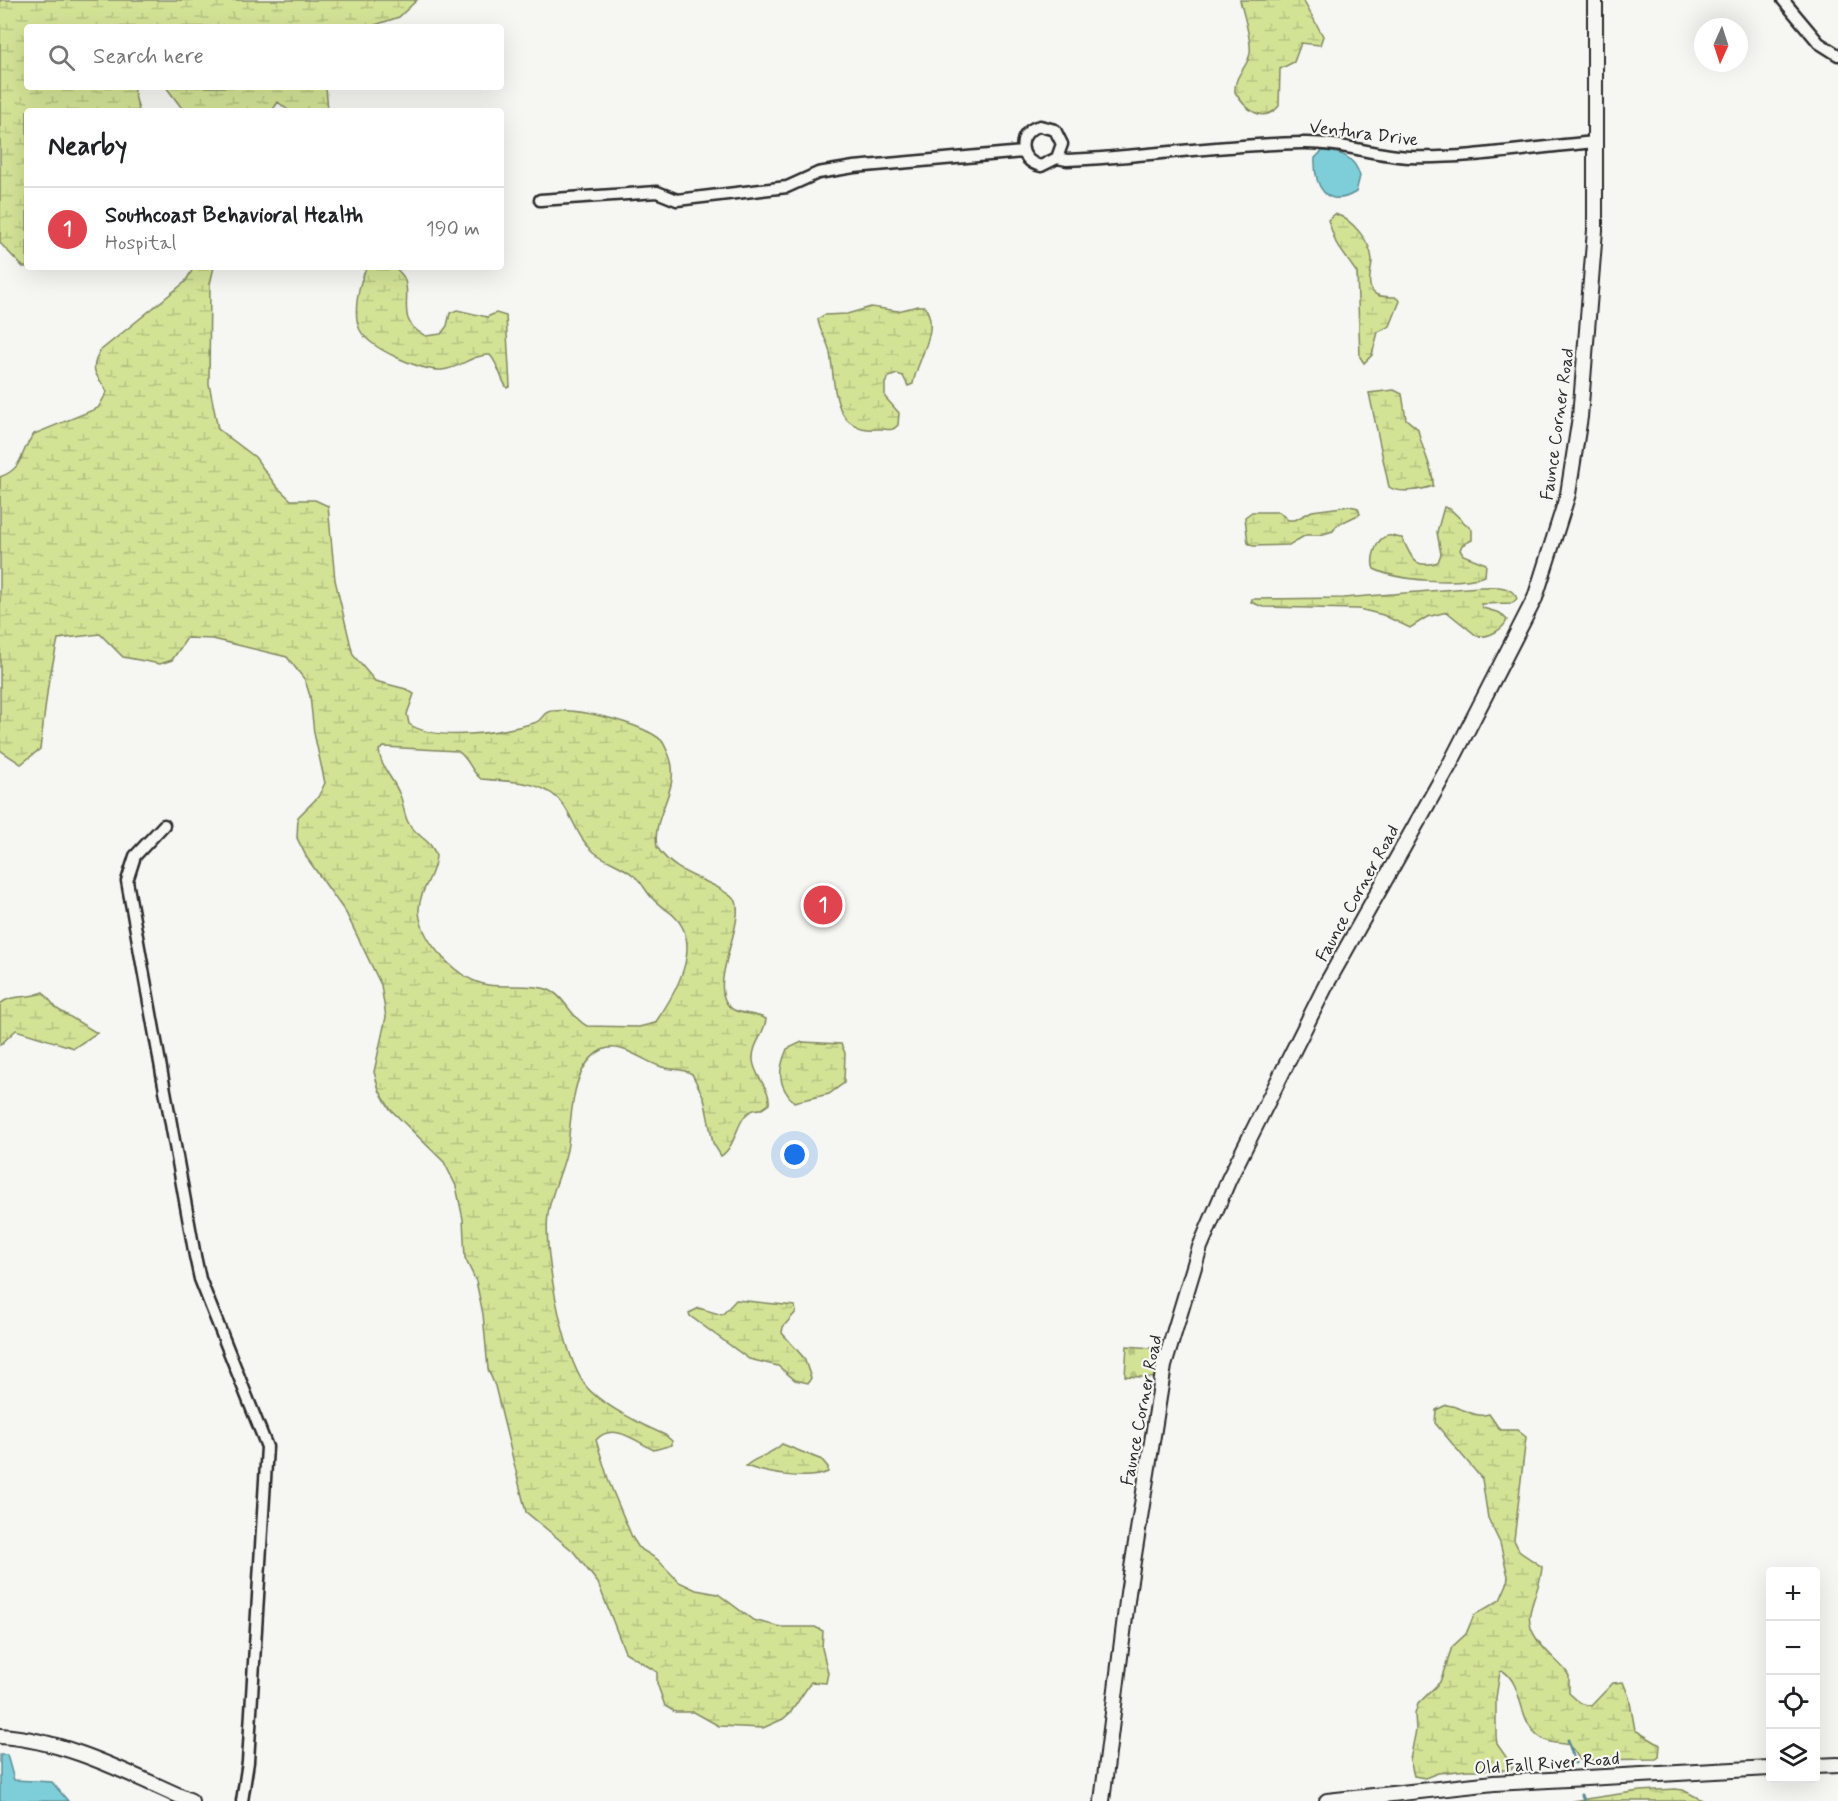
<!DOCTYPE html>
<meta charset="utf-8">
<style>
body{margin:0;font-family:Mynerve,sans-serif;background:#f2f2f2;color:#202124}
.controls{position:absolute;right:18px;bottom:18px;display:grid;overflow:hidden;border-radius:6px;box-shadow:0 6px 24px #0002}
.controls button{width:54px;height:54px;display:grid;place-items:center;padding:0;border:0;border-bottom:2px solid #e0e0e0;background:#fff;color:#202124;font:30px sans-serif}
.compass{position:absolute;left:1694px;top:18px;width:54px;height:54px;border-radius:50%;background:#fff;box-shadow:0 6px 24px #0002;rotate:183deg}
.you{position:absolute;left:795px;top:1155px;width:21px;height:21px;margin:-15px;border:4px solid #fff;border-radius:50%;background:#1a73e8;box-shadow:0 0 0 9px #1a73e833}
.badge{display:grid;place-items:center;width:39px;height:39px;border-radius:50%;background:#1a73e8;color:#fff;font-size:20px;font-weight:700}
.pin{position:absolute;translate:-50% -50%;border:3px solid #fff;box-shadow:0 2px 6px #0006}
.list{margin:0;padding:0;list-style:none}
h2{display:flex;justify-content:space-between;align-items:center;height:78px;margin:0;padding:0 24px;font-size:26px}
h2 small{font-size:20px;font-weight:400;color:#757577}
.list li{display:grid;grid-template-columns:39px 1fr auto;gap:18px;align-items:center;box-sizing:border-box;height:84px;padding:0 24px;border-top:2px solid #e0e0e0}
.list b{display:block;font-size:22px;white-space:nowrap}
.list p{margin:0;font-size:20px;white-space:nowrap;color:#757577}
.list em{font-size:20px;font-style:normal;color:#757577}
.icon{flex:none;width:33px;height:33px;fill:none;stroke:currentColor;stroke-width:2;stroke-linecap:round;stroke-linejoin:round}
.map{position:relative;flex:none;width:1838px;height:1801px;overflow:hidden}
.search{position:absolute;background:#fff;box-shadow:0 6px 24px #0002;left:24px;top:24px;width:480px;height:66px;display:flex;align-items:center;gap:15px;box-sizing:border-box;padding:0 21px;border-radius:6px;color:#757577;font-size:22px}
.panel{position:absolute;background:#fff;box-shadow:0 6px 24px #0002;left:24px;top:108px;width:480px;height:162px;border-radius:6px}
.map>svg:first-child{display:block}
.wetland{fill:url(#wetland-marsh);stroke:#7f8760;stroke-width:1.5;fill-rule:evenodd}
.cemetery{fill:url(#cemetery-stones);stroke:#7f8760;stroke-width:1.5}
.water{fill:#7eceda;stroke:#5d8d94;stroke-width:1.5}
.lines{fill:none;stroke-linecap:round;stroke-linejoin:round}
.stream{stroke:#5d8d94;stroke-width:3}
.street-casing{stroke:#2b2b2b;stroke-width:15}
.secondary-casing{stroke:#2b2b2b;stroke-width:18}
.street{stroke:#f6f6f2;stroke-width:10}
.secondary{stroke:#f6f6f2;stroke-width:14}
.labels{text-anchor:middle;stroke-width:4.5;stroke-linejoin:round;paint-order:stroke}
.street-label{font-size:18px;fill:#2b2b2b;stroke:#f6f6f2}
</style>
<div class="map">
<svg width="1838" height="1801" viewBox="0 0 1838 1801">
<defs>
<pattern id="wetland-marsh" width="20" height="14" patternUnits="userSpaceOnUse" patternTransform="scale(1.5)"><rect width="20" height="14" fill="#d3e396"/><path d="M1 5h8M5 5V1M11 12h8M15 12V8" fill="none" stroke="#b5c381"/></pattern>
<pattern id="cemetery-stones" width="16" height="16" patternUnits="userSpaceOnUse" patternTransform="scale(1.5)"><rect width="16" height="16" fill="#d3e396"/><path d="M2 7V4a2 2 0 0 1 4 0v3zM10 15v-3a2 2 0 0 1 4 0v3z" fill="#b5c381"/></pattern>
</defs>
<rect width="100%" height="100%" fill="#f6f6f2"/>
<filter id="ink" filterUnits="userSpaceOnUse"><feTurbulence type="fractalNoise" baseFrequency=".0167" numOctaves="2"/><feDisplacementMap in="SourceGraphic" scale="12" xChannelSelector="R" yChannelSelector="G"/><feConvolveMatrix kernelMatrix="1 2 1 2 8 2 1 2 1" color-interpolation-filters="sRGB"/></filter>
<g filter="url(#ink)">
<path class="wetland" d="M0,0H417L399,17L369,27H27V87H133L139,111H27V267H23L0,243Z
M1240,0H1303L1323,36L1320,45L1301,43L1294,62L1280,69L1279,106C1263,125 1245,109 1235,92C1234,74 1248,68 1250,53C1252,40 1243,13 1240,0Z
M166,87H326L328,111H289L278,102L272,111H184Z
M1335,214C1352,219 1371,242 1372,260C1372,270 1366,284 1373,292C1378,298 1388,296 1395,297L1400,301L1390,326L1378,332L1372,355L1364,363L1360,357L1357,273L1336,243L1328,220Z
M194,267H214L210,284L209,384L218,429L255,457L276,486L291,500H315L328,506L335,580L353,655L375,681L406,689L414,694L407,714L409,724C437,743 503,732 534,723C542,721 542,714 548,712C570,705 646,724 662,741C665,745 668,753 670,758C681,789 651,816 657,847C678,879 712,877 736,901C745,928 703,992 734,1010C744,1015 756,1013 766,1019C765,1033 752,1044 753,1060C754,1077 771,1088 769,1104L762,1109C735,1107 740,1144 721,1156L713,1143L704,1098L692,1074C684,1069 675,1070 666,1068C647,1065 622,1040 602,1050C571,1066 572,1114 568,1144C565,1168 551,1190 548,1214C543,1251 563,1355 585,1385C598,1403 644,1426 665,1435L672,1441V1445L654,1450C637,1442 613,1421 596,1440L609,1482L632,1537L639,1548L657,1559L679,1582L696,1590L718,1594L753,1620L781,1627H815L823,1631L822,1648L828,1673L826,1683L811,1682L791,1712L783,1719L763,1728L719,1726L694,1712H675L665,1706L657,1683V1672L625,1652L598,1583L573,1551L526,1512L495,1386L488,1369L483,1314L476,1281L465,1258L463,1219L456,1186L444,1162L390,1109L379,1090L374,1072L386,1017L381,985L346,913L307,858L297,838L298,817L318,797L325,783L314,733L310,696L305,680L287,657L213,639L187,638L172,660L160,664L123,657L100,634L58,639L48,686L40,749L21,764L0,750V477C25,468 19,452 34,434L98,408L107,392C100,376 87,374 100,351L185,282ZM384,747L457,751C469,757 470,771 481,779C509,782 546,779 564,806C575,822 578,839 594,852C605,861 621,865 633,875C642,881 645,891 653,899C659,906 668,910 674,916C705,946 674,996 655,1023L639,1027L587,1026C571,1018 565,997 551,991C536,983 506,988 488,985C458,980 422,943 419,912C418,891 435,877 436,856C432,840 417,837 409,824C403,815 404,802 399,793C393,778 380,767 379,750Z
M367,267H395C397,270 402,274 404,278C413,297 394,322 426,336L441,334L447,326L450,313L457,310L487,317L496,313L506,316L510,386L507,388C500,378 499,365 490,355C473,354 459,369 442,370C421,371 370,349 360,330C352,313 359,282 367,267Z
M918,306H924C942,328 916,361 913,384L908,386L903,376L897,374L889,377L885,383V397L899,413L898,425C891,433 887,428 877,429C831,432 836,386 830,353C828,340 819,332 818,319L824,315L847,314L871,307L898,311Z
M1394,390L1402,394L1406,419L1418,429C1420,446 1435,472 1433,486C1422,490 1399,494 1389,487L1369,393Z
M1350,506L1358,508L1360,514L1337,525L1333,531L1320,535H1306L1289,545L1253,546L1248,543L1245,517L1252,512H1279L1288,520H1295L1312,511Z
M1444,507L1450,509L1472,530V540L1462,545L1460,550L1463,555L1486,564L1485,576C1459,585 1398,581 1374,569C1370,560 1376,537 1388,536C1392,535 1398,538 1402,538C1412,556 1412,570 1438,562L1441,554L1437,532Z
M1480,587C1493,587 1512,584 1517,599L1512,603L1481,604L1483,608L1500,613L1507,620C1503,630 1488,638 1477,636L1447,612L1427,617L1410,628L1383,615L1359,609L1263,607L1251,602L1252,599L1343,598Z
M43,992L57,1009L97,1033L74,1048L16,1030L0,1045V1004C13,993 28,1000 43,992Z
M802,1042L841,1044L845,1053L844,1083L829,1094L794,1102C777,1085 778,1070 787,1049Z
M736,1300L795,1306L796,1312L783,1327L782,1333L804,1358L811,1378L808,1383L795,1380L778,1366L749,1359L690,1316L689,1313L699,1308L722,1315Z
M1446,1405C1462,1406 1473,1419 1489,1414L1500,1430H1517L1526,1437L1514,1540L1520,1552L1542,1567C1541,1584 1533,1597 1530,1613C1525,1636 1553,1656 1566,1671L1569,1676V1693L1580,1703L1591,1706L1613,1683L1623,1682L1629,1697L1635,1730L1660,1745L1659,1757L1656,1759L1580,1760L1570,1745C1563,1743 1555,1744 1547,1741C1515,1727 1526,1686 1503,1671L1500,1672L1496,1698V1736L1497,1744L1513,1767L1509,1770H1468L1438,1773L1425,1778L1414,1776L1410,1760L1416,1730L1415,1714L1418,1704L1440,1682L1452,1647L1466,1634L1474,1615L1500,1600L1507,1584L1508,1576L1500,1543L1488,1518L1482,1479L1435,1423L1436,1410Z
M782,1444L822,1460L828,1467V1472C807,1481 767,1474 746,1466C753,1458 771,1455 782,1444Z
M1675,1789L1683,1790L1704,1801H1572L1640,1791Z"/>
<path class="cemetery" d="M1127,1346L1163,1349L1157,1378L1125,1376Z"/>
<path class="water" d="M1322,151C1341,152 1354,156 1360,176L1356,192C1326,210 1314,186 1315,158Z
M0,1755H7L14,1780L52,1782L68,1801H0Z"/>
<g class="lines">
<path class="stream" d="M1568,1740L1575,1763
M1582,1795L1584,1801"/>
<defs>
<path id="street" d="M1783,0L1819,43L1838,55
M1057,158L1062,144L1055,130L1040,126C1016,131 1017,161 1041,166L1057,158L1067,160C1145,157 1224,144 1302,143C1341,142 1372,155 1410,157C1471,159 1534,147 1596,142
M540,200L657,192L677,200L787,187L818,173L854,167L1023,152
M164,825L135,856L127,881L195,1256L200,1279L267,1447L248,1762L242,1801"/>
<path id="secondary" d="M0,1736C67,1740 131,1775 191,1801
M1816,1766L1838,1765
M1102,1801L1128,1593L1164,1366L1200,1247L1229,1179L1327,983L1450,764L1535,598L1568,494L1580,417L1595,230V0
M1327,1801L1494,1783L1770,1768"/>
</defs>
<use href="#street" class="street-casing"/>
<use href="#secondary" class="secondary-casing"/>
<use href="#street" class="street"/>
<use href="#secondary" class="secondary"/>
</g>
</g>
<g class="labels">
<g class="street-label">
<text transform="translate(1364 133) rotate(7)" y="6">Ventura Drive</text>
<text transform="translate(1557 424) rotate(-82)" y="6">Faunce Corner Road</text>
<text transform="translate(1357 893) rotate(-61)" y="6">Faunce Corner Road</text>
<text transform="translate(1141 1410) rotate(-79)" y="6">Faunce Corner Road</text>
<text transform="translate(1547 1763) rotate(-4)" y="6">Old Fall River Road</text>
</g>
</g>
</svg>
<div class="controls">
<button>+</button>
<button>−</button>
<button><svg class="icon" aria-label="locate" viewBox="0 0 24 24"><circle cx="12" cy="12" r="6"/><path d="M12 2v4M12 18v4M2 12h4M18 12h4"/></svg></button>
<button><svg class="icon" aria-label="layers" viewBox="0 0 24 24"><path d="M12 4l9 5-9 5-9-5zM3 14l9 5 9-5"/></svg></button>
</div>
<svg class="compass" viewBox="-18 -18 36 36"><path d="M0-13l5 13h-10z" fill="#e53935"/><path d="M0 13l5-13h-10z" fill="#757577"/></svg>
<div class="you"></div>
<div class="pin badge" style="left:823px;top:905px;background:#e0444e">1</div>
<div class="search"><svg class="icon" aria-label="search" viewBox="0 0 24 24"><circle cx="10" cy="10" r="6"/><path d="M15 15l6 6"/></svg>Search here</div>
<section class="panel">
<h2>Nearby<small></small></h2>
<ul class="list">
<li><span class="badge" style="background:#e0444e">1</span><div><b>Southcoast Behavioral Health</b><p>Hospital</p></div><em>190 m</em></li>
</ul>
</section>
</div>
